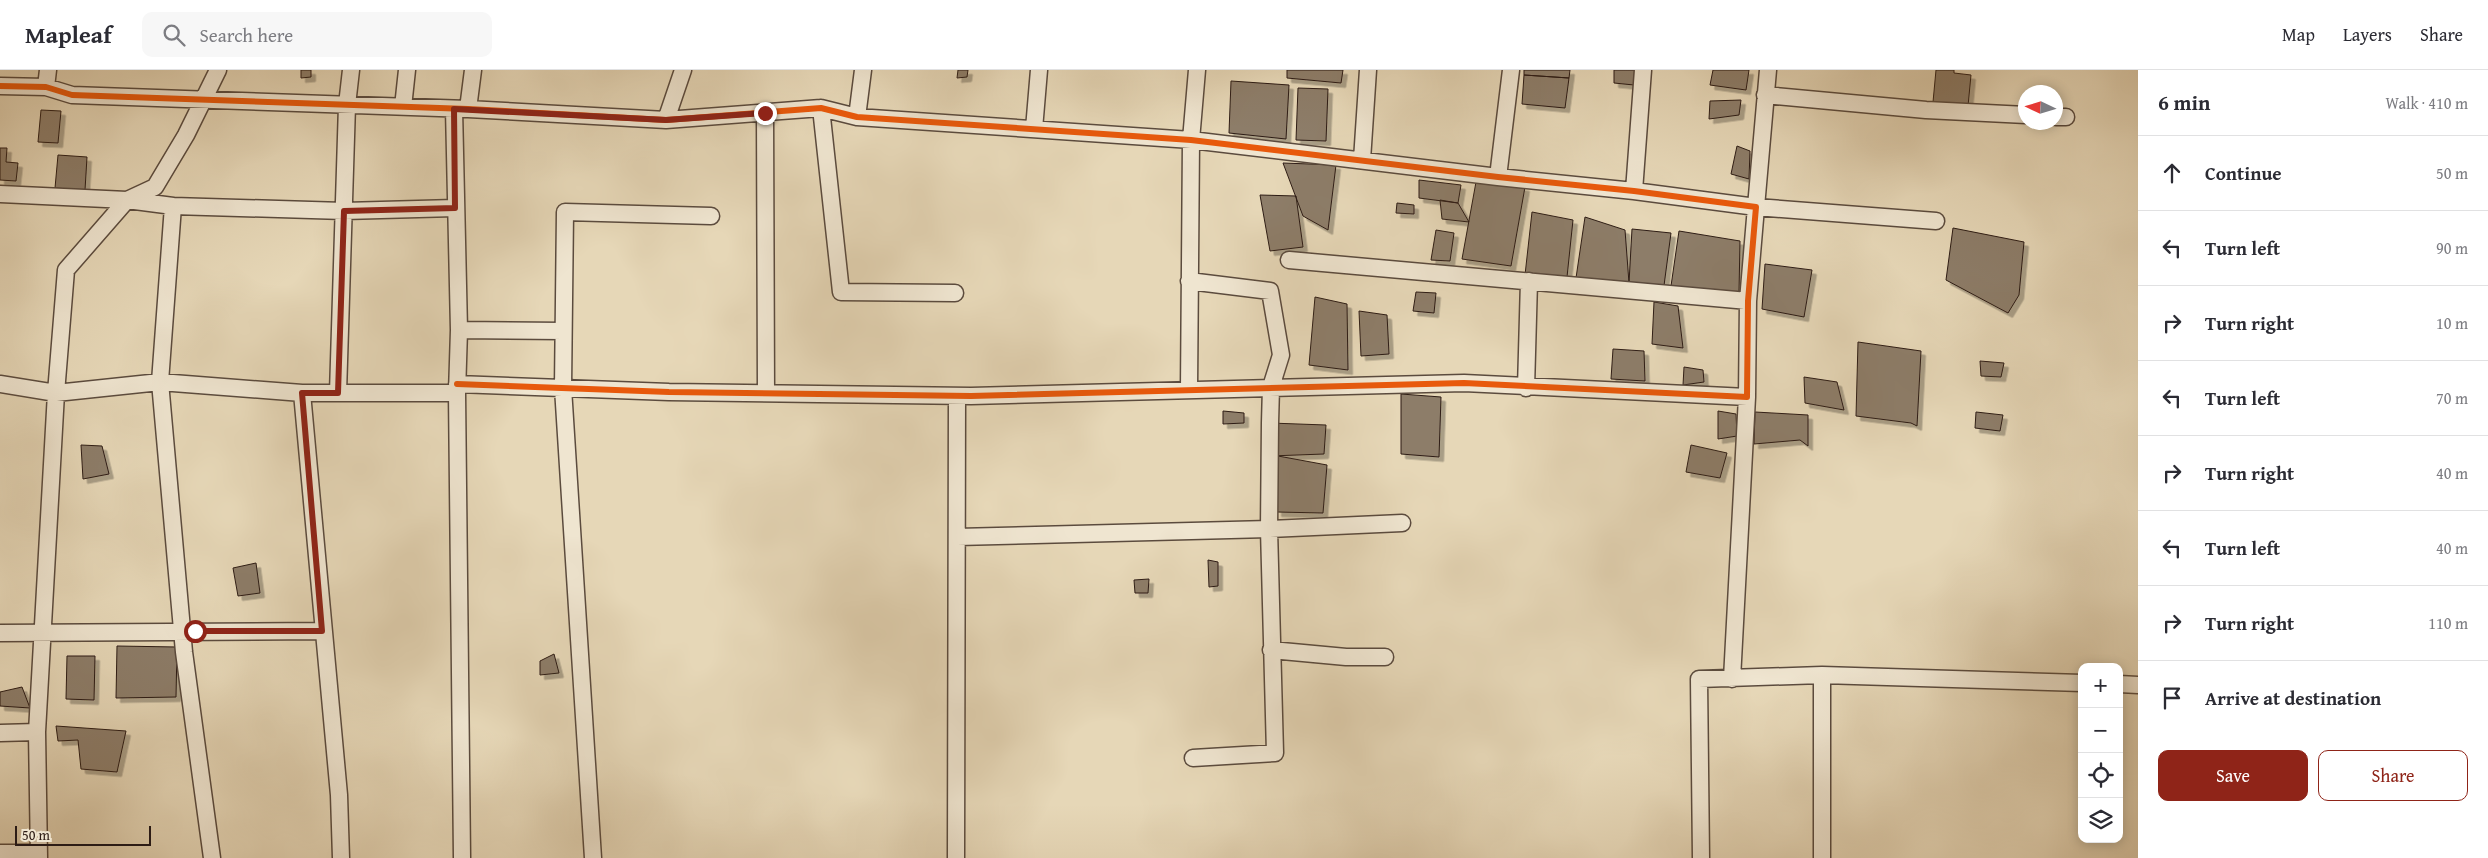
<!DOCTYPE html>
<meta charset="utf-8">
<style>
body{margin:0;font-family:"Gentium Book Plus",serif;background:#f7f7f7;color:#2b2b33}
.controls{position:absolute;right:15px;bottom:15px;display:grid;overflow:hidden;border-radius:10px;box-shadow:0 2px 12px #0003}
.controls button{width:45px;height:45px;display:grid;place-items:center;padding:0;border:0;border-bottom:1px solid #e1e1e2;background:#fff;color:#2b2b33;font:25px sans-serif}
.compass{position:absolute;left:2018px;top:15px;width:45px;height:45px;border-radius:50%;background:#fff;box-shadow:0 2px 12px #0003;rotate:274deg}
.scale{position:absolute;left:15px;bottom:12px;width:136px;box-sizing:border-box;padding-left:5px;border:2px solid #2d1c15;border-top:0;font-size:14px;line-height:18px;white-space:nowrap;color:#2d1c15;-webkit-text-stroke:4px #efe5d0;paint-order:stroke}
.stop{position:absolute;width:15px;height:15px;margin:-11px;border:4px solid #8f2418;border-radius:50%;background:#fff}
.stop.end{background:#8f2418;border-color:#fff;box-shadow:0 1px 5px #0008}
.list{margin:0;padding:0;list-style:none}
h2{display:flex;justify-content:space-between;align-items:center;height:65px;margin:0;padding:0 20px;font-size:21px}
h2 small{font-size:16px;font-weight:400;color:#7c7c81}
.list li{display:grid;grid-template-columns:32px 1fr auto;gap:15px;align-items:center;box-sizing:border-box;height:75px;padding:0 20px;border-top:1px solid #e1e1e2}
.list b{display:block;font-size:19px;white-space:nowrap}
.list em{font-size:16px;font-style:normal;color:#7c7c81}
.actions{display:flex;gap:10px;padding:15px 20px}
.actions a{flex:1;padding:11px 0;border:1px solid #8f2418;border-radius:10px;text-align:center;font-size:18px;color:#8f2418}
.actions .main{background:#8f2418;color:#fff}
.icon{flex:none;width:28px;height:28px;fill:none;stroke:currentColor;stroke-width:2;stroke-linecap:round;stroke-linejoin:round}
.map{position:relative;flex:none;width:2138px;height:788px;overflow:hidden}
header{display:flex;align-items:center;gap:30px;box-sizing:border-box;height:70px;padding:0 25px;background:#fff;border-bottom:1px solid #e1e1e2}
header strong{font-size:24px}
nav{display:flex;gap:28px;margin-inline-start:auto;font-size:18px}
.search{width:350px;height:45px;background:#f7f7f7;display:flex;align-items:center;gap:12px;box-sizing:border-box;padding:0 18px;border-radius:10px;color:#7c7c81;font-size:19px}
main{display:flex}
aside{flex:1;background:#fff}
.map>svg:first-child{display:block}
.building{fill:#8d7d69;stroke:#2d1c15;filter:url(#shadow)}
.lines{fill:none;stroke-linecap:round;stroke-linejoin:round}
.street-casing{stroke:#5b4b3e;stroke-width:19}
.street{stroke:#efe5d0;stroke-width:16}
.cycleway-casing{stroke:#efe5d0;stroke-width:9}
.cycleway{stroke:#e8590c;stroke-width:6}
.route{stroke:#8f2418;stroke-width:6}
</style>
<header>
<strong>Mapleaf</strong>
<div class="search"><svg class="icon" aria-label="search" viewBox="0 0 24 24"><circle cx="10" cy="10" r="6"/><path d="M15 15l6 6"/></svg>Search here</div>
<nav><a>Map</a><a>Layers</a><a>Share</a></nav>
</header>
<main>
<div class="map">
<svg width="2138" height="788" viewBox="0 0 2138 788">
<defs>
<filter id="shadow"><feDropShadow dx="4.5" dy="4.5" stdDeviation="0" flood-color="#0004"/></filter>
</defs>
<rect width="100%" height="100%" fill="#e6d7b7"/>
<filter id="stains"><feTurbulence type="fractalNoise" baseFrequency=".004" numOctaves="4"/><feColorMatrix values="0 0 0 0 .2 0 0 0 0 .09 0 0 0 0 .02 0 0 0 .5 -.17"/></filter>
<radialGradient id="worn" r=".72"><stop offset=".6" stop-color="#630" stop-opacity="0"/><stop offset="1" stop-color="#630" stop-opacity=".3"/></radialGradient>
<path class="building" d="M301,0H311V7L301,8Z
M958,0H968L967,7L957,8Z
M1287,0H1343L1341,13L1287,8Z
M1524,0H1570L1569,8L1524,5Z
M1614,0H1635L1634,15L1614,13Z
M1713,0H1749L1746,20L1710,15Z
M1936,0H1954V3L1971,5L1968,36L1933,32Z
M1524,5L1569,8L1565,38L1522,34Z
M1231,11L1289,15L1286,69L1229,63Z
M1298,18L1328,19L1326,71L1296,70Z
M1741,30L1739,45L1709,49L1710,31Z
M41,40L61,41L58,73L38,72Z
M1737,76L1750,81L1749,109L1731,104Z
M0,78H7L6,92L18,93L16,111L0,110Z
M58,85L87,87L85,120L55,118Z
M1283,93L1336,95L1328,160L1303,146Z
M1419,110L1461,115L1458,133L1419,128Z
M1476,112L1525,117L1511,196L1462,189Z
M1260,125L1296,126L1303,177L1270,181Z
M1440,130L1458,133L1469,152L1442,149Z
M1397,133L1414,135V144L1396,143Z
M1532,142L1573,150L1567,207L1525,205Z
M1585,147L1625,160L1629,213L1576,208Z
M1953,158L2024,172L2019,225L2008,243L1946,210Z
M1632,159L1671,163L1663,223L1629,213Z
M1436,160L1454,163L1450,191L1431,190Z
M1679,161L1740,171L1739,222L1671,216Z
M1765,194L1812,200L1804,247L1762,239Z
M1416,222L1436,223L1434,243L1413,241Z
M1315,227L1347,234L1348,300L1309,295Z
M1654,232L1678,236L1683,278L1652,274Z
M1359,241L1387,245L1389,284L1361,286Z
M1858,272L1921,281L1917,356L1911,353L1856,346Z
M1613,279L1644,281L1645,311L1611,309Z
M1980,291L2004,293L2001,307L1981,306Z
M1684,297L1703,300L1704,312L1683,315Z
M1804,307L1837,312L1844,340L1805,333Z
M1401,324L1441,327L1439,387L1401,384Z
M1223,341L1244,343V353L1223,354Z
M1718,341L1736,344L1737,366L1718,369Z
M1755,342L1808,345V376L1800,370L1754,374Z
M1976,342L2003,345L2000,361L1975,358Z
M1270,353L1326,355L1324,384L1270,386Z
M81,375L102,376L109,404L83,409Z
M1691,375L1727,383L1720,408L1686,402Z
M1278,386L1327,395L1323,443L1277,442Z
M1208,490L1218,492V516L1209,517Z
M256,493L260,523L238,526L233,498Z
M1149,509L1148,523H1135L1134,510Z
M117,576L177,577L176,627L116,628Z
M554,584L559,603L540,605V591Z
M67,586H95L94,630L66,629Z
M22,617L30,638L0,636V622Z
M56,656L126,661L117,702L81,699L78,670L58,671Z"/>
<g class="lines">
<defs>
<path id="street" d="M1768,0L1756,137L1936,151
M0,16L46,17L72,25L468,39L666,50L821,38L857,47L1191,70L1498,107L1634,121L1756,137L1748,231L1747,327L1464,313L971,326L669,322L457,314
M46,17L48,0
M1765,25L1926,40L2026,45
M403,37L407,0
M821,38L841,222L955,223
M454,39L459,260L457,323L462,788
M468,39L473,0
M765,43L766,323
M857,47L863,0
M2056,47H2066
M666,50L683,0
M1034,59L1039,0
M1362,90L1368,0
M1498,107L1511,0
M1634,121L1643,0
M0,124L127,130L173,136L160,312L184,582L212,788
M173,136L344,141L455,138
M1289,190L1748,231
M1189,211L1270,221L1281,285L1271,317L1270,353L1269,459L1275,683L1193,688
M459,260L563,261
M0,314L56,323L160,312L302,323H457
M1526,318L1529,211
M1189,320L1191,70L1197,0
M302,323L339,725L341,788
M338,323L347,35L351,0
M957,467L1269,459L1402,453
M0,563L323,561
M1271,580L1346,587H1385
M1822,605V788
M1732,609L1747,327
M2119,614L2138,615
M0,663L37,662
M0,783H39
M39,788L37,662L56,323L66,200L127,130L155,117L186,65L218,0
M593,788L563,318L565,142L711,146
M956,788L957,326
M1701,788L1699,609L1822,605L2082,613"/>
</defs>
<use href="#street" class="street-casing"/>
<use href="#street" class="street"/>
<defs>
<path id="cycleway" d="M0,16L46,17L72,25L468,39L666,50L821,38L857,47L1191,70L1498,107L1634,121L1756,137L1748,231L1747,327L1464,313L971,326L669,322L457,314"/>
</defs>
<use href="#cycleway" class="cycleway-casing"/>
<use href="#cycleway" class="cycleway"/>
</g>
<g class="lines">
<path class="route" d="M195,561H322L302,323H338L344,141L455,138L454,39L666,50L765,43"/>
</g>
<rect width="100%" height="100%" filter="url(#stains)"/>
<rect width="100%" height="100%" fill="url(#worn)"/>
</svg>
<div class="controls">
<button>+</button>
<button>−</button>
<button><svg class="icon" aria-label="locate" viewBox="0 0 24 24"><circle cx="12" cy="12" r="6"/><path d="M12 2v4M12 18v4M2 12h4M18 12h4"/></svg></button>
<button><svg class="icon" aria-label="layers" viewBox="0 0 24 24"><path d="M12 4l9 5-9 5-9-5zM3 14l9 5 9-5"/></svg></button>
</div>
<svg class="compass" viewBox="-18 -18 36 36"><path d="M0-13l5 13h-10z" fill="#e53935"/><path d="M0 13l5-13h-10z" fill="#7c7c81"/></svg>
<div class="scale">50 m</div>
<div class="stop" style="left:195px;top:561px"></div>
<div class="stop end" style="left:765px;top:43px"></div>
</div>
<aside>
<h2>6 min<small>Walk · 410 m</small></h2>
<ul class="list">
<li><svg class="icon" aria-label="ahead" viewBox="0 0 24 24"><path d="M12 20V5M6 11l6-6 6 6"/></svg><div><b>Continue</b></div><em>50 m</em></li>
<li><svg class="icon" aria-label="left" viewBox="0 0 24 24"><path d="M17 20v-9H6M10 6l-5 5 5 5"/></svg><div><b>Turn left</b></div><em>90 m</em></li>
<li><svg class="icon" aria-label="right" viewBox="0 0 24 24"><path d="M7 20v-9h11M14 6l5 5-5 5"/></svg><div><b>Turn right</b></div><em>10 m</em></li>
<li><svg class="icon" aria-label="left" viewBox="0 0 24 24"><path d="M17 20v-9H6M10 6l-5 5 5 5"/></svg><div><b>Turn left</b></div><em>70 m</em></li>
<li><svg class="icon" aria-label="right" viewBox="0 0 24 24"><path d="M7 20v-9h11M14 6l5 5-5 5"/></svg><div><b>Turn right</b></div><em>40 m</em></li>
<li><svg class="icon" aria-label="left" viewBox="0 0 24 24"><path d="M17 20v-9H6M10 6l-5 5 5 5"/></svg><div><b>Turn left</b></div><em>40 m</em></li>
<li><svg class="icon" aria-label="right" viewBox="0 0 24 24"><path d="M7 20v-9h11M14 6l5 5-5 5"/></svg><div><b>Turn right</b></div><em>110 m</em></li>
<li><svg class="icon" aria-label="arrive" viewBox="0 0 24 24"><path d="M6 21V4h12l-3 4 3 4H6"/></svg><div><b>Arrive at destination</b></div></li>
</ul>
<div class="actions"><a class="main">Save</a><a>Share</a></div>
</aside>
</main>
